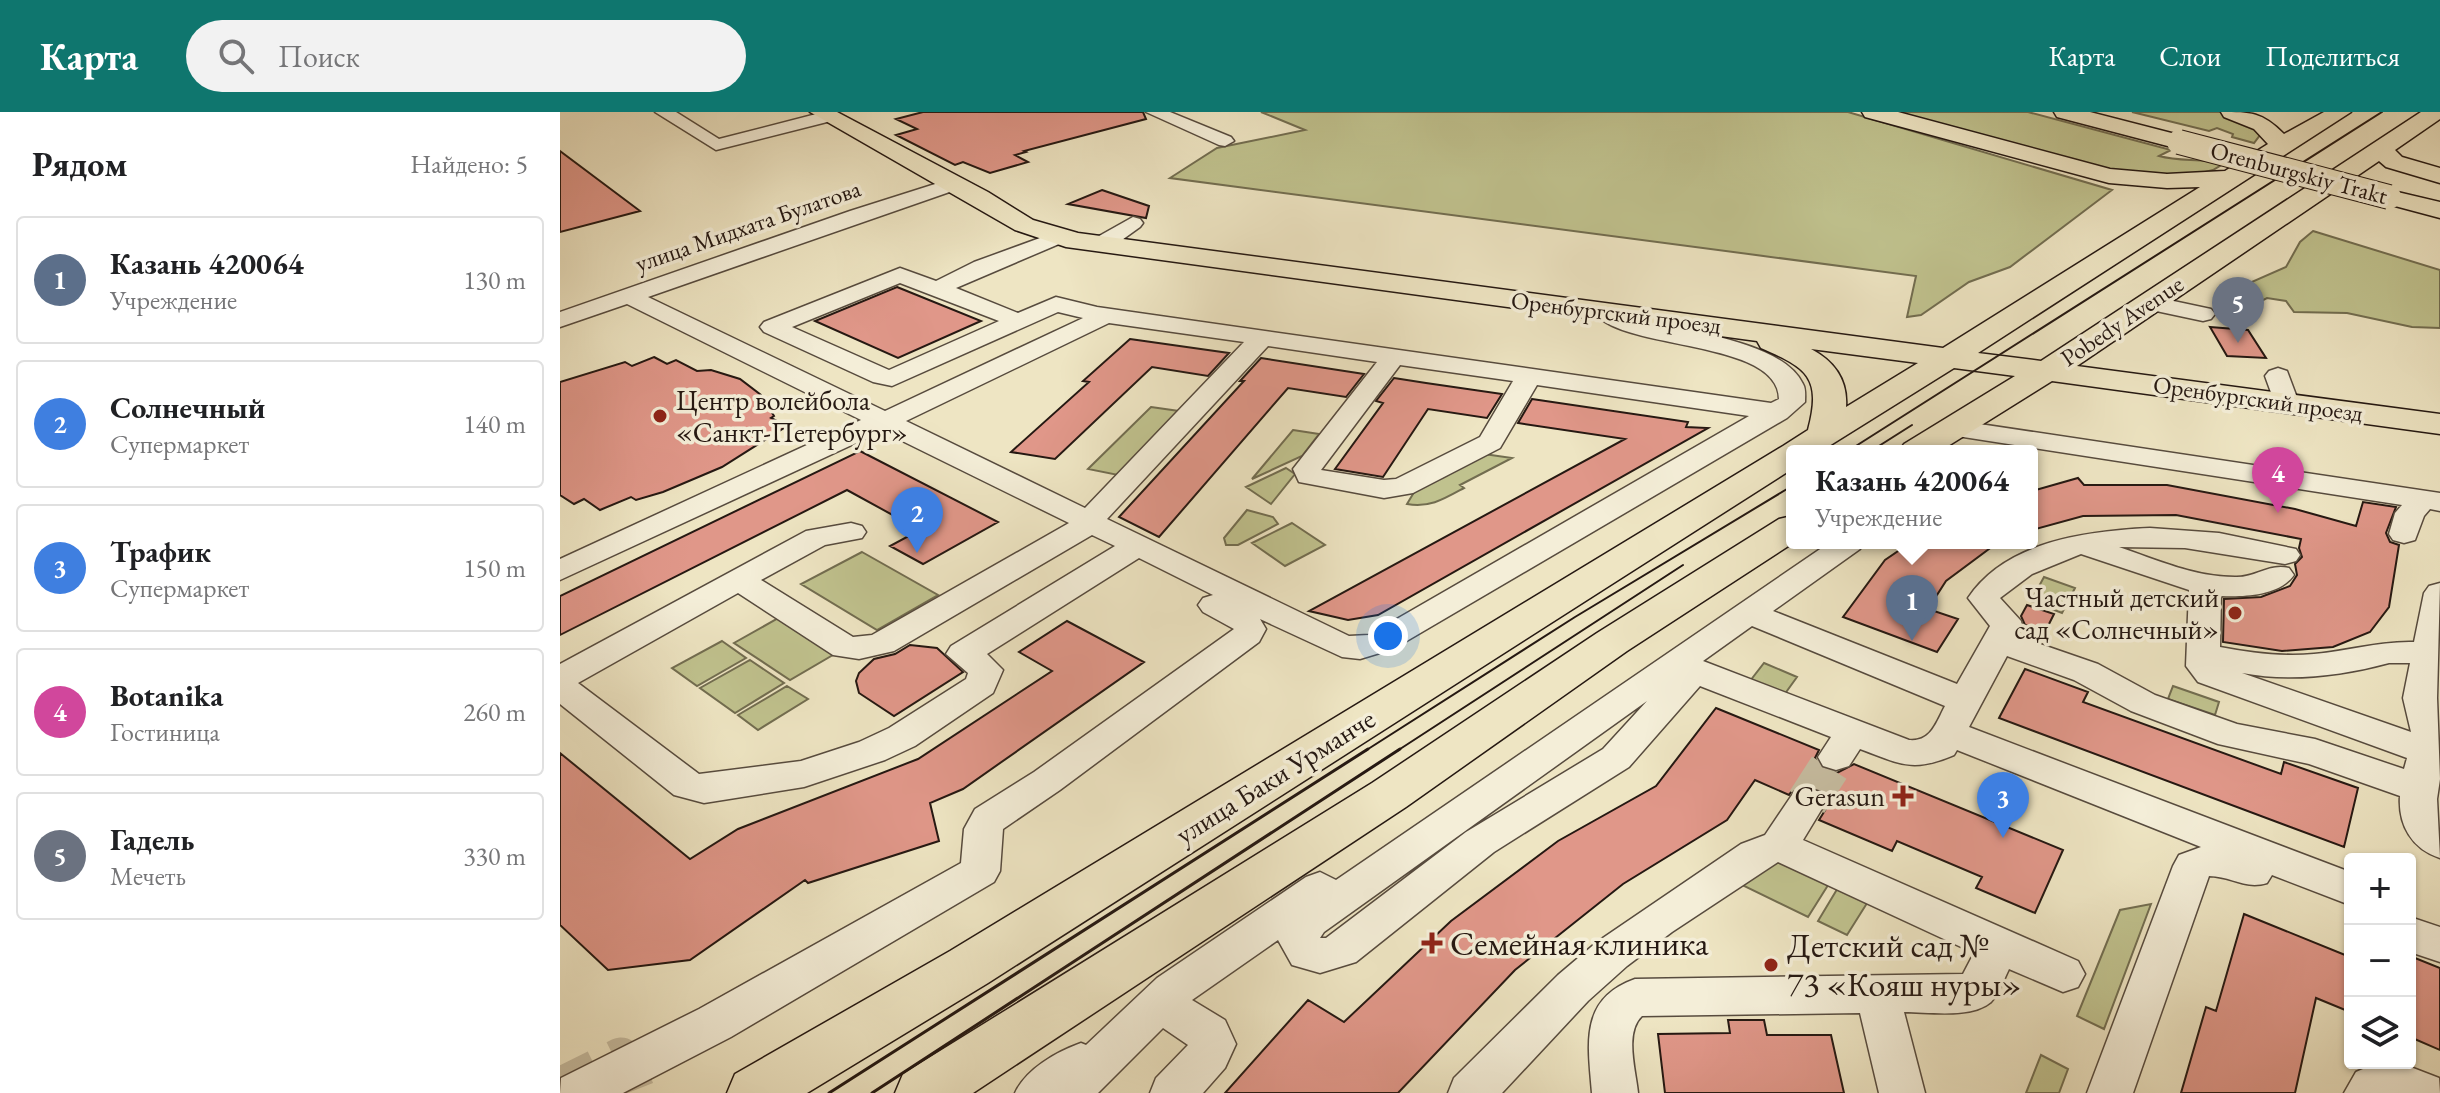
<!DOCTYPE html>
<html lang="ru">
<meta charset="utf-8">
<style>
body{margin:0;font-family:"EB Garamond",serif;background:#f2f2f2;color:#202124}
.controls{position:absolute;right:24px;bottom:24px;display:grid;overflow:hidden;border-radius:8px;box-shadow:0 2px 6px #0004}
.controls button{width:72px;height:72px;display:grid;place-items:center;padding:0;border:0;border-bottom:2px solid #e0e0e0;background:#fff;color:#202124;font:40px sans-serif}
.you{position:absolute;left:828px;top:524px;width:28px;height:28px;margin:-20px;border:6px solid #fff;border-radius:50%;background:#1a73e8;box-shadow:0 0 0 12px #1a73e833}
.badge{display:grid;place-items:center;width:52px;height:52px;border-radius:50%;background:#0f766e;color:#fff;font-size:26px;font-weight:700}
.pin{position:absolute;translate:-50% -66px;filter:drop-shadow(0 2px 4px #0008)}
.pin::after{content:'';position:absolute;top:42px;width:28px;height:24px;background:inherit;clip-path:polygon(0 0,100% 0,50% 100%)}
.popup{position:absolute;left:1226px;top:333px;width:252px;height:104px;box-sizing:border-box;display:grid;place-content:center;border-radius:8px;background:#fff;filter:drop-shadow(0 2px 6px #0005);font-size:26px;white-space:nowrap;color:#757577}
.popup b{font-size:30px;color:#202124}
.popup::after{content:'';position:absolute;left:50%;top:100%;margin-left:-16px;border:16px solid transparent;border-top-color:#fff}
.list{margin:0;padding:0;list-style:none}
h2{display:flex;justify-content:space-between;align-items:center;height:104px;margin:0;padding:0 32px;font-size:34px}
h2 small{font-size:26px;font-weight:400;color:#757577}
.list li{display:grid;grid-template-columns:52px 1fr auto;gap:24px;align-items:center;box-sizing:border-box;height:128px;margin:0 16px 16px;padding:0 16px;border:2px solid #e0e0e0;border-radius:8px}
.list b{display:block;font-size:30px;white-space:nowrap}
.list p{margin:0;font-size:26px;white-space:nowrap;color:#757577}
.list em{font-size:26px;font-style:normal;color:#757577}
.icon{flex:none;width:44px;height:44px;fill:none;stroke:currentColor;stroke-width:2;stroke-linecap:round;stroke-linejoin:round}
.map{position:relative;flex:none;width:1880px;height:981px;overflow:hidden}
header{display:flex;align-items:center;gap:48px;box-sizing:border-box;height:112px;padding:0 40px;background:#0f766e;color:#fff}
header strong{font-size:38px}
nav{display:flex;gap:44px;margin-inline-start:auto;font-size:28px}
.search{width:560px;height:72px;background:#f2f2f2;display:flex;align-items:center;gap:20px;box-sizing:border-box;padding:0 28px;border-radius:44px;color:#757577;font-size:30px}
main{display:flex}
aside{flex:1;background:#fff}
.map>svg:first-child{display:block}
.green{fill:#c0c28e;stroke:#726d50;stroke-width:2}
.building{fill:#e09789;stroke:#251812;stroke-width:2}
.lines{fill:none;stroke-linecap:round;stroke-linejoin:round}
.minor-tunnel{stroke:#c6bca0;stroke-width:41;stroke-dasharray:41 21;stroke-linecap:butt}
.minor-casing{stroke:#574b3e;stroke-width:3}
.major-casing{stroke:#251812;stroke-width:3}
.minor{fill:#f4eed8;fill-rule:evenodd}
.major{fill:#eee5c3;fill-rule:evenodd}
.tram-far1{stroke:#251812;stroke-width:2}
.tram{stroke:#251812;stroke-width:3}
.major-bridge-casing{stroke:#251812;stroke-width:26;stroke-linecap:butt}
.major-bridge{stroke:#eee5c3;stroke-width:24}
.poi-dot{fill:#8f2418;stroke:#f4eed8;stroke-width:3}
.labels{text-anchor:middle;stroke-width:7;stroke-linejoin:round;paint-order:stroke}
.far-street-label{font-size:24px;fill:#251812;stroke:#f4eed8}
.poi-label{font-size:28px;fill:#251812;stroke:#f4eed8;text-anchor:end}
.street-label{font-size:28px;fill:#251812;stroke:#f4eed8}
.near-poi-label{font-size:34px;fill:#251812;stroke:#f4eed8;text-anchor:start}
</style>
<header>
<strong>Карта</strong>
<div class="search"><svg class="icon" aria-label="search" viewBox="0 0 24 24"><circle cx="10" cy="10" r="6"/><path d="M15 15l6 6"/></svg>Поиск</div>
<nav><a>Карта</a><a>Слои</a><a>Поделиться</a></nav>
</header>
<main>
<aside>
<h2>Рядом<small>Найдено: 5</small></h2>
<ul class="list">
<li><span class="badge" style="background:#5c6f8a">1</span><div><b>Казань 420064</b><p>Учреждение</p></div><em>130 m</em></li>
<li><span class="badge" style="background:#3f7fe0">2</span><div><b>Солнечный</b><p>Супермаркет</p></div><em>140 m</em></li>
<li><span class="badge" style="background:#3f7fe0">3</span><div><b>Трафик</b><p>Супермаркет</p></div><em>150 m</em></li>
<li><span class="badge" style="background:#d1479c">4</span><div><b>Botanika</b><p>Гостиница</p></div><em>260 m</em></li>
<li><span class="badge" style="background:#6b7280">5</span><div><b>Гадель</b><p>Мечеть</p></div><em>330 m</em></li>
</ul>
</aside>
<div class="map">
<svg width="1880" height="981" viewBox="0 0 1880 981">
<rect width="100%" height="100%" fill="#eee5c3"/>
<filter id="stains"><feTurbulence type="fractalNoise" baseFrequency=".0025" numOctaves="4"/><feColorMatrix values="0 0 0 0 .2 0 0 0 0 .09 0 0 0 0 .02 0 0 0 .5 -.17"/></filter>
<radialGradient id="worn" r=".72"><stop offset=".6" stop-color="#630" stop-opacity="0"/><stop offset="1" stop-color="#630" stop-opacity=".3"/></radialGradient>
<path class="green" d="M701,0H1288L1552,78L1450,155L1409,170L1361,203L1347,205L1356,164L610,66L657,36L745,18Z
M1334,0H1468L1611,38L1599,44C1621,50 1641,46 1663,52L1653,58L1633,63L1553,60Z
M1572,0H1668L1682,5L1700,23L1694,31L1672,25L1673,22L1657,16L1649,19Z
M1753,119L1880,158V216L1852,215L1787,201L1734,200L1726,189L1707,186L1686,197L1669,189L1687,172L1726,155L1740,130Z
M591,295L619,299L558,363L528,357Z
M733,318L759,322L742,344L692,367Z
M924,342L952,346L900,373L904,376C884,387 870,396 847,392L856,377Z
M726,356L735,362L711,392L686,375Z
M687,398L713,405L718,412L678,433H666L664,426Z
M732,411L765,433L725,454L692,431Z
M302,440L378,483L317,518L241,472Z
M1484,465L1515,476L1502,501L1471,489Z
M222,504L278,540L230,568L174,531Z
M162,529L186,546L137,574L112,556Z
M190,548L224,571L175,601L140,576Z
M1204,551L1237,565L1224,583L1190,569Z
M227,574L248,587L198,618L178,603Z
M1613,574L1659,590L1655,603L1608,587Z
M1220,749L1270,770L1248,805L1180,772Z
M1279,774L1309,788L1287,823L1258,809Z
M1591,792L1544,917L1517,904L1560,798Z
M1481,943L1508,957L1499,981H1466Z"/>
<path class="building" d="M363,0H583L586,7L464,39L466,40L455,43L468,50L430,61L403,50L395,53L336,23L357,17L336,7Z
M0,39L80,99L0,120Z
M542,78L589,94L586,106L508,92Z
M337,175L421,209L338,246L255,209Z
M1650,215L1688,218L1706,246L1667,244Z
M570,227L669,241L648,264L592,255L495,347L451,340L529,270L523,269Z
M94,245L107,252L116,248L137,259L151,258L180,267L201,283L214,304L211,306L227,314L162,355L103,380L76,388L71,385L40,398L24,387L14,392L0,383V270L65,250L72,254Z
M701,246L804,262L786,285L728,276L599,425L559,405L684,269H680Z
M834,266L866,271L942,282L927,306L868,297L823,365L775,357L823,291L816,289Z
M972,287L1128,310L1126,315L1148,316L818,503L788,508L749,499L1065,327L958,311Z
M300,339L438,410L363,452L330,434L360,418L287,378L0,523V484Z
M1518,366L1524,373H1607L1735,397L1796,414L1803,390L1836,395L1826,421L1830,430L1839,433L1829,495L1810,520L1773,535L1722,539L1663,530L1664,487L1701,485L1730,474L1737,463L1735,452L1742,445L1739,436L1741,427L1616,403L1523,404L1472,418V379Z
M1350,431H1437L1386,469L1368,497L1398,507L1377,540L1283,505L1325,448Z
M1467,493L1494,502L1485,520L1465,513L1461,504Z
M507,509L584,550L403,677L370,691L379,729L248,771L245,768L130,848L48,858L0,813V641L130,747L178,717L358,647L492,559L459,540Z
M350,533L377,536L403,560L334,604L299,581L296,569L299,561L314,547L335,542Z
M1465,557L1528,580L1523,590L1721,662L1724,650L1798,676L1784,735L1439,606Z
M1156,596L1259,638L1255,646L1262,657L1277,661L1294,652L1503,738L1475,801L1416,776L1422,765L1337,729L1332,739L1259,708L1269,692L1261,677L1246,673L1233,677L1229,683L1195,668L1167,708L1063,772L955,858L838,981H665L748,888L784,910L891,809L998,729L1096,674Z
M1684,802L1790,845V900L1756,886L1735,981H1621L1646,895L1656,899Z
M1850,844L1880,856V938L1850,925Z
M1168,908H1204L1207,923H1271L1284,981H1105L1098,922L1170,921Z"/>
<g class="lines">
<path class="minor-tunnel" d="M1247,690L1276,645
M0,976L61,946L75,981"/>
<defs>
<path id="minor" d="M95,0H116L159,27L264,0H275L278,4L275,8L156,38Z
M586,0H610L671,25L674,29L665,34L659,33Z
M394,66L401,68L404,72L401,76L88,185L325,299L523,206L498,200L332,274L313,270L204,220L200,215L204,210L340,156L376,169L414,150L499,119L510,125L506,129L396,176L458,201L496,185L537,195L1211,291L1219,287C1219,227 1063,239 1035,201L1039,196C1055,192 1069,204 1085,209C1126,220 1223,229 1243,272C1246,277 1245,284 1245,290L1227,306L833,537L800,547L782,545L700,507L706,517L699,530L500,678L443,717L440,759L434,770L171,925L63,981H0L1,966L139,897L401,751L404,717L415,697L474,660L674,517L643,500L638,493L643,486L653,483L579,446L427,542L443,558L433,581L355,634L325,648L244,675L144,691L114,683L0,592V552L246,419L291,411L302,414L306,420L302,426L265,433L201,468L293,525L312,523L509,411L322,319L0,468V447L301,308L67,192L0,215V200L290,99ZM340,171L439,209L329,258L232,215ZM549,211L684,230L525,396L346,309ZM708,234L817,250L733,357L739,370L824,386L853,381L940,336L977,273L1189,304L809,523L789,524L547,407ZM840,253L953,269L920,325L836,367L824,368L761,358ZM532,423L555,434L391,534L386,542L408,561L406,567L329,616L299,630L241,649L139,662L18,571L178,481L273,543L299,547L334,539Z
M573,105L580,107L583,111L580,115L548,138H532L529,133L532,128Z
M1590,184L1651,197L1655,202L1651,207L1643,209L1582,196L1578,191L1582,186Z
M1718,256L1727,259L1739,291L1735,297H1717L1705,264L1709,259Z
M1393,308L1880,381V399L1870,397L1864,404L1855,428L1844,431L1833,428L1829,422L1835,401L1842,393L1384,322L1380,316L1384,310Z
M1590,416L1659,421L1736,437L1740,443L1736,449L1725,452L1625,436L1559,435C1597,448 1635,465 1675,465C1695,466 1709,451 1729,456L1734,463C1719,484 1684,485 1661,484L1660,535C1691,541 1723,545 1754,542C1788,539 1820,529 1854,530L1864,481L1869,474L1880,471L1877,586L1880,667L1877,687L1880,746C1852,737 1838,713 1840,684L1749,652L1658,632L1571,599L1514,568L1447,544L1409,615L1790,760V793L1712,763L1707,771C1685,778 1671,764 1649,764L1573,981H1527L1613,754L1619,743L1641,735L1397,638L1394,643C1352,661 1341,652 1300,637L1289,654L1276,658L1263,654L1258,645L1271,625L1140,574L1069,655L934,740L796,850L760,861L732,853L718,828L632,888L665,908L676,932L665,956L643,981H590L596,966L628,933L603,916L538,981H455C466,957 496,940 521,931L526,933L597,866L746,765L760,760L776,768L1269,431H1304L1300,437L1213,499L1397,572L1430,514L1408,486C1446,429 1527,419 1590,416ZM1521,442L1629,478L1626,554L1638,570L1847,646L1844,657L1755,627L1677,612L1595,583L1538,552L1457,524L1462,514L1461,509L1440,486L1472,462ZM1192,514L1385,594C1376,611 1371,630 1349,628L1143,549ZM1829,551H1850L1843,586L1851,620L1682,561C1730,570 1781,564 1829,551ZM1087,589L1043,637L906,720L766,826H760L764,820Z
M1247,676L1260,680L1266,690L1243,728L1518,849L1525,862L1518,875L1503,880L1449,857C1444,867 1439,882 1431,890C1411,907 1369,900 1344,900L1365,981H1319L1300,901L1082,904C1064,921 1076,959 1078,981H1032C1028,932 1019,887 1075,867L1403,862L1414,841L1218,750L1112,820L1067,854L1028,889L942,981H888L894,966L998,863L1037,830L1181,732L1205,723L1234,680Z
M1850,805L1880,815V850L1850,840Z
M1817,951H1840L1879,966L1880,981H1784L1796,960Z"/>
<path id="major" d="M250,0H277L428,80L473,108L518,121L1383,236L1640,75L1607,76L1549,71L1305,5L1302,0H1338L1550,57L1607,62L1665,59L1708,32L1694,17L1664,5L1661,0C1691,0 1702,0 1724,22L1764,0H1791L1418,241L1481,249L1861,0H1880V7L1835,38L1842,45L1880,56V71L1826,55L1819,49L1517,254L1880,302V322L1492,269L1380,339H1339L1344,332L1455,264L1394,256L1261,339H1232V357L428,871L247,981H167L175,962L390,839L1223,334L1248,318C1262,265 1247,256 1201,236L1197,229L506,135L455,118ZM1251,237L1358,251L1286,295C1288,268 1274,249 1251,237Z
M1494,0H1530L1627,25L1630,30L1627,35L1619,37L1497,5Z
M1829,78L1880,90V106L1820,90L1817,85L1820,80Z
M1232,404L1233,431L1067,539L846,695L413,981H335L343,962L812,671L1037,521L1219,407Z"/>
</defs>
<use href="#minor" class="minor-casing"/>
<use href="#major" class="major-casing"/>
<use href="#minor" class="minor"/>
<use href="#major" class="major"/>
<path class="tram-far1" d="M1288,339L1822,0
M1311,339L1352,313
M805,639L1015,505L1232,374
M837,639L1123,453"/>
<path class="tram" d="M269,981L808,637
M312,981L840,637"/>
<defs>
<path id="major-bridge" d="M1619,30L1829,85"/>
</defs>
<use href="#major-bridge" class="major-bridge-casing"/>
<use href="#major-bridge" class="major-bridge"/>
</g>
<g class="poi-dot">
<circle cx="100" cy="304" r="8"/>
<circle cx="1675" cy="501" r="8"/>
<path d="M1339 672h8v8h8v8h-8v8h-8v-8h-8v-8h8z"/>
<path d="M868 819h8v8h8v8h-8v8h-8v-8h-8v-8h8z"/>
<circle cx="1211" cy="853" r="8"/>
</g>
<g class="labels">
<g class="far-street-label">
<text transform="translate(1739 61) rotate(15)" y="8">Orenburgskiy Trakt</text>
<text transform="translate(188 114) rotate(-19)" y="8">улица Мидхата Булатова</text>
<text transform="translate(1056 201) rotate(7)" y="8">Оренбургский проезд</text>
<text transform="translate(1562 209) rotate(-34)" y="8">Pobedy Avenue</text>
<text transform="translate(1698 287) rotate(8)" y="8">Оренбургский проезд</text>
</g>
<g class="poi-label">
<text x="116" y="298" text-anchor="start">Центр волейбола<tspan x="116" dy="32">«Санкт-Петербург»</tspan></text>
<text x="1659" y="495">Частный детский<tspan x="1659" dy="32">сад «Солнечный»</tspan></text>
<text x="1325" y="694">Gerasun</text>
</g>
<g class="street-label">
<text transform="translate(715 664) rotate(-32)" y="10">улица Баки Урманче</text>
</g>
<g class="near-poi-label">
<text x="890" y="843">Семейная клиника</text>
<text x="1227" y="845">Детский сад №<tspan x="1227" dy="39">73 «Кояш нуры»</tspan></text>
</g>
</g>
<rect width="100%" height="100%" filter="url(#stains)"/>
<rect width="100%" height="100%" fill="url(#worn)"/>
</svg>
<div class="controls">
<button>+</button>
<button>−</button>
<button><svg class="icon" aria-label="layers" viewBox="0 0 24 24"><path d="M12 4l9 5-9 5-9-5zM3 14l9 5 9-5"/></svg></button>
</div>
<div class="you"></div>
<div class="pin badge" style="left:1352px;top:529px;background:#5c6f8a">1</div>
<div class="popup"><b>Казань 420064</b>Учреждение</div>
<div class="pin badge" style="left:357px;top:441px;background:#3f7fe0">2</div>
<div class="pin badge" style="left:1443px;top:726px;background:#3f7fe0">3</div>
<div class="pin badge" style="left:1718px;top:401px;background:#d1479c">4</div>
<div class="pin badge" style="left:1678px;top:231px;background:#6b7280">5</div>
</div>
</main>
